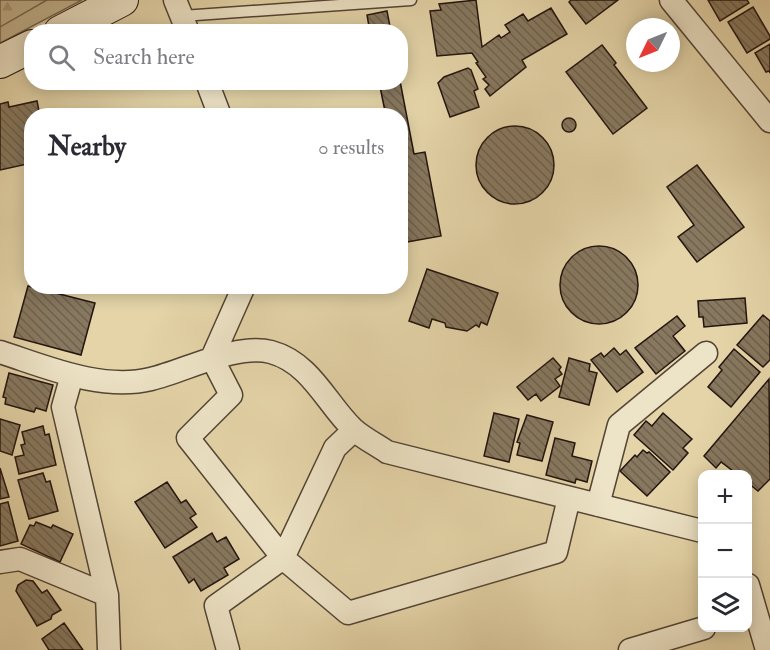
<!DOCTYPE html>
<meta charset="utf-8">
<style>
body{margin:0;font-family:"IM FELL Double Pica",serif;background:#f2f2f3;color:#2b2b33}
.controls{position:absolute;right:18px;bottom:18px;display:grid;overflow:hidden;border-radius:12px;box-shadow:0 3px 15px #0003}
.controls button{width:54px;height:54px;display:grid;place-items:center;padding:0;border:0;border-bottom:2px solid #e1e1e2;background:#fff;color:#2b2b33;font:30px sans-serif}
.compass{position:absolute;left:626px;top:18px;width:54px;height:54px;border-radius:50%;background:#fff;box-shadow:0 3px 15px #0003;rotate:227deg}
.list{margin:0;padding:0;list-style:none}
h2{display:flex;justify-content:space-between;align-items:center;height:78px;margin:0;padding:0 24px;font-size:26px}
h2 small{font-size:20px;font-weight:400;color:#7c7c81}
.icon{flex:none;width:33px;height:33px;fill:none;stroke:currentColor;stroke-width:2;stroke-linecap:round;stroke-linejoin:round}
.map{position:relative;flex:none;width:770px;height:650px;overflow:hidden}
.search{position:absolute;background:#fff;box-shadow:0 3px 15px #0003;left:24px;top:24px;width:384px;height:66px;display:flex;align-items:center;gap:15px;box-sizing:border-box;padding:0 21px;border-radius:24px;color:#7c7c81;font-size:22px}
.panel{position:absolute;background:#fff;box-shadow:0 3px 15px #0003;left:24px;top:108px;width:384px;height:186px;border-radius:24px}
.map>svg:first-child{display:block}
.green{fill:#c3b38e;stroke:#73644e;stroke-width:1.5}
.forest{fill:url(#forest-firs);stroke:#73644e;stroke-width:1.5}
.building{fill:url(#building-back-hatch);stroke:#23140f;stroke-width:1.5}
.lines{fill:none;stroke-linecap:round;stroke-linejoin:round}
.lane-casing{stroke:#534435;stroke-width:13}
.street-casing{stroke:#534435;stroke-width:25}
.secondary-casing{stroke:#23140f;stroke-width:34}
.lane{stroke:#ede3c6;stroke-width:10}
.street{stroke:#ede3c6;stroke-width:22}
.secondary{stroke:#ede3c6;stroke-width:32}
</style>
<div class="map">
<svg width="770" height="650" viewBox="0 0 770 650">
<defs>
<pattern id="forest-firs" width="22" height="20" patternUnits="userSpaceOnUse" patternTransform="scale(1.5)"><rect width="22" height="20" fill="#c3b38e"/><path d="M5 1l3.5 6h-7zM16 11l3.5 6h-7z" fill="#a79979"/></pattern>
<pattern id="building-back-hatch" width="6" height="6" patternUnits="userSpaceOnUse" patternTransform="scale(1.5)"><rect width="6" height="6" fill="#87785f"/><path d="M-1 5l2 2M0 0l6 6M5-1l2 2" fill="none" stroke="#6e614d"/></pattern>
</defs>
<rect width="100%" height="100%" fill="#e4d4a8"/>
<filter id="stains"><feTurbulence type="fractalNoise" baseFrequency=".00333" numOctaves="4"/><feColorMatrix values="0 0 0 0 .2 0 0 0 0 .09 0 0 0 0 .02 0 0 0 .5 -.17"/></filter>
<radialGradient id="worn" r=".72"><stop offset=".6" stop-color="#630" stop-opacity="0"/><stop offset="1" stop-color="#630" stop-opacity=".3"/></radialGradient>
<path class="green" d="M0,0H82L0,43Z"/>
<path class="forest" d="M0,0H47L0,27Z"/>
<path class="building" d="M476,0L482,47L499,35L501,38L510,32L505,25L523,14L528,21L551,8L567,34L522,60L526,67L490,96L485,89L489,85L483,79L486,77L476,63L478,62L472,53L437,56L430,11L441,10L439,4Z
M571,0H618L586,24L569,2Z
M708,0H747L749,3L720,21Z
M753,7L770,36V39L747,53L728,22Z
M387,11L391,32H370L367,15Z
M770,44V73L769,71L766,72L755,53Z
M602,45L616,63L614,65L647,108L613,134L566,72Z
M468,68L471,70L478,89L474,91L479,107L450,117L438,83L444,77Z
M400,81L414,154L425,152L441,236L401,243L400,116H386L379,82H400Z
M37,101L40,116H32V163L0,170V104L8,102L9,107Z
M562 125a7 7 0 1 1 14 0a7 7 0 1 1-14 0Z
M476 165a39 39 0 1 1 78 0a39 39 0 1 1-78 0Z
M697,165L744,227L697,262L678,237L694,225L667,187Z
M560 285a39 39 0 1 1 78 0a39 39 0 1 1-78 0Z
M427,269L498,293L487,325L481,322L479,327L476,325L467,331L446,327L445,323L432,319L429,328L409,321Z
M28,286L95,303L81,355L14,337Z
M745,298L747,323L704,327L703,317H699L698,301Z
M763,315L770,321V360L763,367L737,345Z
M677,316L685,326L673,336L685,351L656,374L635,348Z
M614,348L620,355L626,350L643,372L617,392L591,360L601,353L604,357Z
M734,349L760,372L731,407L708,387L722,370L719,367Z
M553,358L561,367L559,370L562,374L555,379L560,386L541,401L536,394L528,400L517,387Z
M569,358L590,364L589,371L597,373L589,405L559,397Z
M9,373L53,385L46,411L36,408L34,412L5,404L6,398L3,397Z
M769,379L770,479L758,491L748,483V474H737L721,462L716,468L704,456Z
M494,413L519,419L509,462L484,456Z
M663,413L692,439L683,448L688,453L673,470L634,435L646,421L652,426Z
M527,415L553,422L542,461L517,455L520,443L517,442Z
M0,419L20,425L12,455L0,451Z
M43,426L45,435L49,434L56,465L19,474L15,457L24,455L21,445L25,444L22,432Z
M555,438L575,443L572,456L592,461L587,482L576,479L575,483L546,475Z
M643,450L647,453L649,452L670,472L647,496L620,471L635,455L637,457Z
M0,468L9,497L0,499Z
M43,473L46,482L50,481L58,511L29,519L18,480Z
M167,482L181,503L186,500L196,514L190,518L197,527L165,548L135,502Z
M8,502L18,541L0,546V504Z
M36,522L51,528L53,525L73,534L60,562L21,544L30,525L34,526Z
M212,533L217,542L226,537L239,559L224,568L228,575L201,591L194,579L189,583L173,557Z
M26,580L33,581L42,593L47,590L61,610L52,615L51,619L37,626L16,591L18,585Z
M64,623L83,650H49L42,639Z"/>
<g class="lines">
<defs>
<path id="lane" d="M182,16L411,0"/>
<path id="street" d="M175,0L188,32
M671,0L770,121
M207,82L220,116
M244,286L212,358L231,395L188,438L283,558L348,613L556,552L569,498
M0,352C47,367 101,391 151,379C185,371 236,343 271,352C311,363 326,403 353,429C363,438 377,445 387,452L702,531
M72,375L63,407L107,595L109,650
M598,505L619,425L706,353
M0,562L20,559L107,595
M748,585L767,650
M228,650L216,606L283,558L335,448L354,430
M630,650L704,628"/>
<path id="secondary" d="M60,32L122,0
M0,62L32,46"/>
</defs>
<use href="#lane" class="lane-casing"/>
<use href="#street" class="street-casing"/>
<use href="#secondary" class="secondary-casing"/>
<use href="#lane" class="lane"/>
<use href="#street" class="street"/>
<use href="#secondary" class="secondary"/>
</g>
<rect width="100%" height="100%" filter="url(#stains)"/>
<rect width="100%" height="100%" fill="url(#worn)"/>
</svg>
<div class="controls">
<button>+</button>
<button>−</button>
<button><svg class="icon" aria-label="layers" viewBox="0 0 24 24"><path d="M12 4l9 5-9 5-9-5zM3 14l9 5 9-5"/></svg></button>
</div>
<svg class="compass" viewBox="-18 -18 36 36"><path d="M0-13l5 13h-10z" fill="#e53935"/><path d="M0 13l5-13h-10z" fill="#7c7c81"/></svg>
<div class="search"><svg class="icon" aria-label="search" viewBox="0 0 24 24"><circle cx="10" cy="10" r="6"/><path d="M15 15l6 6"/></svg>Search here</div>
<section class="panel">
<h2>Nearby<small>0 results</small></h2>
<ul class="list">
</ul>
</section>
</div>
